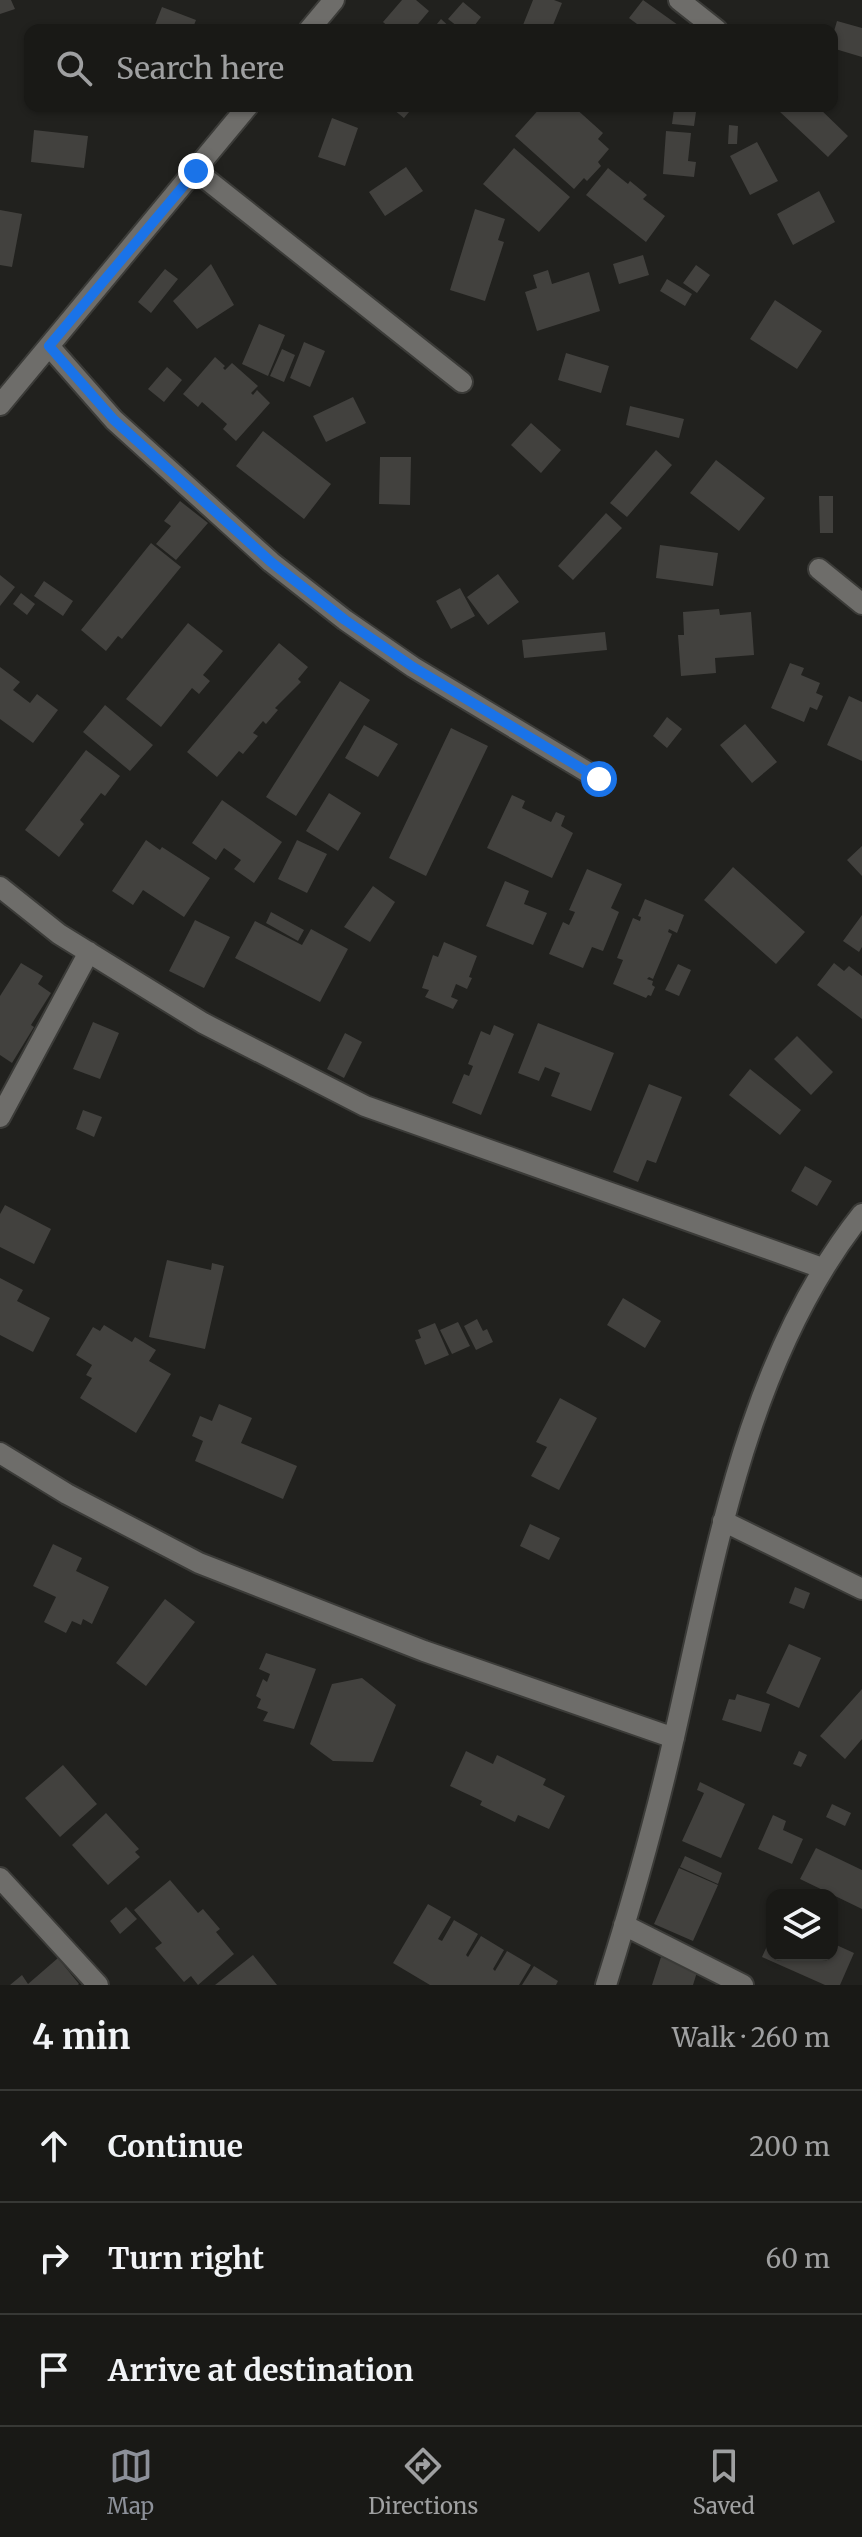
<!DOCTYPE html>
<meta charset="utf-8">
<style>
body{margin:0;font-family:Merriweather,serif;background:#22221f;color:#f1f3f6}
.controls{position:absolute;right:24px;bottom:24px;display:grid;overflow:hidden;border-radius:16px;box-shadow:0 2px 6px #0004}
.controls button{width:72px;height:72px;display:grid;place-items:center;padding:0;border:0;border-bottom:2px solid #373835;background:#191916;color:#f1f3f6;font:40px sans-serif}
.stop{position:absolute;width:24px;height:24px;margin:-18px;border:6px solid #1a73e8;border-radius:50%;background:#fff}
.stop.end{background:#1a73e8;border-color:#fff;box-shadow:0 2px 8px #0008}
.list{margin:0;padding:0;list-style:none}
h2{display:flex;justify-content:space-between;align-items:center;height:104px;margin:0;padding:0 32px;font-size:34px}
h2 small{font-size:26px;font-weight:400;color:#9fa0a1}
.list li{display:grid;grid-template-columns:52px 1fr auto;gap:24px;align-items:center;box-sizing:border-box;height:112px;padding:0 32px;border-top:2px solid #373835}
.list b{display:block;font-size:30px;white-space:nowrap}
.list em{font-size:26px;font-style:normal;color:#9fa0a1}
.icon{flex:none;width:44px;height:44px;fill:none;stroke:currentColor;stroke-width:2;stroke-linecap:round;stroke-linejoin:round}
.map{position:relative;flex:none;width:862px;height:1985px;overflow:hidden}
.search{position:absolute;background:#191916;box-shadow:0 2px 6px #0004;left:24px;right:24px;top:24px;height:88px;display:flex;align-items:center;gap:20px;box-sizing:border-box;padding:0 28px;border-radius:16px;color:#9fa0a1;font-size:30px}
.sheet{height:440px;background:#191916}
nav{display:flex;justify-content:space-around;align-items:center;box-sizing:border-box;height:112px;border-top:2px solid #373835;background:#191916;font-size:22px;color:#9fa0a1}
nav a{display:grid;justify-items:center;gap:4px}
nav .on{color:#8c9099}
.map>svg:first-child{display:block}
.building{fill:#42413e}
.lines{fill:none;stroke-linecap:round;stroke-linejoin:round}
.minor-casing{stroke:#3b3b38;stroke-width:24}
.minor{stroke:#6e6d6a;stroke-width:20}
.route{stroke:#1a73e8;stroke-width:10}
</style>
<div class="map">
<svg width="862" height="1985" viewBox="0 0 862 1985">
<rect width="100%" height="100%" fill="#21211e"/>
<path class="building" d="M0,0H11L15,9L0,14Z
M402,0H416L429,11L413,30H392L383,22Z
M533,0H554L562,3L551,30H521Z
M643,0L685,30H645L629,18Z
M463,2L481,17L471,30H462L448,19Z
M162,7L196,20L192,30H153Z
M441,19L453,30H432Z
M837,21L862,28V57L832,48V38Z
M389,106H414L404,118Z
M542,106H573L603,133L598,139L609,149L598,162L601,166L587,181L584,178L574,189L515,136Z
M784,106H817L848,136L828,157L779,111Z
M674,109L696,112L694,126L672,124Z
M332,118L358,128L345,166L318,157Z
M729,125L738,126L737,144H728Z
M34,130L88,136L84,168L31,162Z
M666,131L691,133L688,161L696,162L694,177L663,174Z
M757,142L778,181L750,195L730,156Z
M514,148L570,197L539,232L483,184Z
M406,167L423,191L385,216L369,192Z
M608,168L628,184L630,181L647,195L643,199L665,216L646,242L586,195Z
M819,191L835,222L793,245L777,214Z
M475,209L505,219L498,240L504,242L485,301L450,290Z
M0,210L22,214L12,267L0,265Z
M643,255L649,275L619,284L613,264Z
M211,264L234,305L197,329L173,301Z
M696,265L710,275L697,293L683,283Z
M165,269L178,279L151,313L138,302Z
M548,270L552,284L589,272L600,311L537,331L525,292L537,288L533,275Z
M667,279L692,294L685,306L660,291Z
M775,300L822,331L797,369L750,339Z
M259,324L285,335L268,376L242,364Z
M304,342L325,351L310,387L290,378Z
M282,349L295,355L284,382L270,376Z
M566,353L609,366L601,393L558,380Z
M215,357L225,366L223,368L225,370L232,363L258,386L251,393L253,395L257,390L270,403L236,441L223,429L227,424L202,402L198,407L183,394Z
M167,367L182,380L164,402L148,389Z
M353,397L366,423L326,442L313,416Z
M630,406L684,419L679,438L626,425Z
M531,423L561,450L541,473L511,445Z
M263,431L331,484L304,519L236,466Z
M656,450L672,465L627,517L610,503Z
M380,457H411L410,505L379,504Z
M716,460L765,498L739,531L690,493Z
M819,496H833V533H820Z
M180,501L208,523L176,560L156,544L171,526L164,521Z
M606,513L622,528L573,580L558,566Z
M151,543L181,567L122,639L118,636L106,651L81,630Z
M660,545L718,553L713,586L656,578Z
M498,574L519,602L488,625L467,597Z
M0,575L15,587L0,606Z
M44,581L73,601L63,616L34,596Z
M460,588L475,616L451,629L436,601Z
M21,593L35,604L27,615L13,604Z
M719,609L720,615L751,612L754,655L715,658L716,673L681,676L678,635H684L683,612Z
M188,623L223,651L203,675L210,681L199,694L192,688L161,727L126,699Z
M605,632L607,650L524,658L522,640Z
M279,643L308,667L298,679L301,682L275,708L278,710L266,724L263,721L253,733L258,736L243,754L239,751L217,777L187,752Z
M790,663L804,668L801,675L820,683L816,693L823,696L817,710L810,707L804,722L771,708Z
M0,667L20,682L13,690L30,703L37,694L58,710L33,743L0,719Z
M340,681L370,700L296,816L266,797Z
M849,696L862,702V761L827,745Z
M105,705L153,745L130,771L83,732Z
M667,717L682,729L667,748L653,736Z
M745,724L777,762L752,783L720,745Z
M364,725L398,744L378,777L345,758Z
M451,728L488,746L426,876L389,858Z
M86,750L120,776L105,796L101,793L80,820L84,824L59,857L25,830Z
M329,793L361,813L338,851L306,831Z
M512,795L525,801L522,808L551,822L556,812L565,816L561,826L573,833L552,878L487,848Z
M222,800L282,842L254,883L234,869L241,860L224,848L216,860L192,843Z
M146,840L160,850L162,847L210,878L184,917L143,890L133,905L112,891Z
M297,840L327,854L307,893L278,879Z
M862,846V876L847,860Z
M733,867L805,932L776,964L704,900Z
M587,869L622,884L611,908L619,912L603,951L592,947L583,968L549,954L563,922L569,925L575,912L569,910Z
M505,881L529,891L524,904L547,913L533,945L486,926Z
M373,886L395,902L370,942L344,927Z
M645,899L684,915L677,933L669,929L668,932L672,934L653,979L649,977L647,979L653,981L652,985L655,987L651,996L648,995L646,998L613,984L623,960L617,958L633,918L640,921L641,917L638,916Z
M271,912L304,930L298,941L266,923Z
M862,915V947L859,952L843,941Z
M195,920L230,937L204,988L169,971Z
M255,921L302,945L311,929L348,949L320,1002L235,958Z
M444,942L477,956L469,977L472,978L467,989L456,984L451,997L458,1000L453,1009L425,997L429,990L422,988L433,955L438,957Z
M21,963L43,976L38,984L51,993L31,1025L34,1027L12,1063L0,1055V996Z
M834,963L844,971L849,966L862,976V1019L817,985Z
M678,964L691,970L679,996L665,990Z
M93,1022L119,1033L100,1079L73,1069Z
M538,1023L614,1053L591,1111L551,1096L560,1073L545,1067L539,1081L518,1073Z
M494,1025L514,1034L481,1115L452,1103L464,1074L469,1076L473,1066L468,1064L481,1031L490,1035Z
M345,1033L362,1042L344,1078L327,1069Z
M797,1036L833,1072L811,1095L774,1059Z
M750,1069L801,1110L780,1135L729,1095Z
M649,1084L682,1097L656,1163L647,1160L638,1182L613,1172Z
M83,1110L102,1117L94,1137L76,1129Z
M805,1166L832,1181L817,1206L791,1191Z
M5,1205L51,1229L34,1264L0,1247V1214Z
M167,1260L211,1270L212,1263L224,1266L205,1349L149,1337Z
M0,1278L23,1290L17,1301L50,1318L33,1352L0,1335Z
M623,1298L661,1321L645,1348L607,1325Z
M477,1319L483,1331L487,1329L493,1342L476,1350L464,1326Z
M458,1322L470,1346L452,1354L440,1330Z
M435,1323L449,1355L425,1365L415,1340L421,1338L418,1330Z
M104,1325L132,1342L135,1337L156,1350L149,1361L171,1374L136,1433L80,1398L92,1378L86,1375L92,1365L76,1355L93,1327L100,1331Z
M560,1398L597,1418L559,1490L531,1476L547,1447L536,1442Z
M219,1404L252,1418L241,1443L297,1466L283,1499L195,1461L203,1441L192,1436L200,1416L212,1421Z
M530,1524L560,1538L549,1560L520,1546Z
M53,1544L82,1558L76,1571L109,1587L92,1624L83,1619L81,1625L72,1621L66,1633L44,1622L56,1597L33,1586Z
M795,1587L810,1593L804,1609L789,1603Z
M165,1599L195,1622L146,1686L116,1663Z
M789,1644L821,1658L799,1708L766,1693Z
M266,1653L316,1669L294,1729L263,1721L268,1712L257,1708L261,1699L256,1696L263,1679L267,1682L270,1674L259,1669Z
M362,1678L396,1705L373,1762L333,1761L310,1744L332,1684Z
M862,1689V1739L845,1759L820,1736Z
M737,1694L770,1704L761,1732L722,1720L729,1699L735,1700Z
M466,1751L493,1764L497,1755L546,1779L543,1785L565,1796L549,1829L518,1815L515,1822L480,1805L482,1801L450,1786Z
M799,1751L807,1755L801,1767L793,1764Z
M63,1765L97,1804L60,1837L25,1798Z
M700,1782L745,1804L721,1858L682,1841L704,1793L697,1790Z
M832,1804L851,1813L845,1826L826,1817Z
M106,1813L139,1849L135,1852L140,1857L108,1885L72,1845Z
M773,1815L786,1821L783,1830L803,1839L792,1864L758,1849Z
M816,1848L862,1870V1909L800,1879Z
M685,1856L722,1873L718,1884L680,1867Z
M679,1868L718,1885L693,1941L654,1924Z
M170,1880L198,1913L203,1909L220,1929L216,1932L234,1954L198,1985L191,1976L184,1982L155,1948L162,1943L134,1910Z
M428,1904L451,1917L438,1939L442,1941L454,1920L478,1934L466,1955L468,1957L481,1936L504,1950L493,1969L495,1971L507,1951L531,1965L519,1985H430L393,1963Z
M126,1907L137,1919L120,1934L110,1921Z
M772,1935V1955H832V1943L854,1953L840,1985H825L762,1957Z
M253,1955L277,1985H215Z
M661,1957L698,1969L693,1985H652Z
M58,1958L79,1984L78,1985H10L22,1975L28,1984Z
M534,1966L558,1981L556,1985H522Z"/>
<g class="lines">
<defs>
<path id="minor" d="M679,0L717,30
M309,30L334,0
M196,171L462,382
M49,346L114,420L271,562L345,620L413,667L599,779
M0,405L248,106
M819,569L862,604
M0,887L59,934L203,1023L365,1106L822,1268
M0,1117L89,952
M0,1453L67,1494L199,1563L424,1651L674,1738
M723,1521L862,1589
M0,1878L98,1985
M624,1925L743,1985
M606,1985C632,1902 656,1818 675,1733C715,1557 747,1358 862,1214"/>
</defs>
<use href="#minor" class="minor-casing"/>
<use href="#minor" class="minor"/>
</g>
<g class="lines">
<path class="route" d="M196,171L49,346L114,420L271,562L345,620L413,667L599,779"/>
</g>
</svg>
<div class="controls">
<button><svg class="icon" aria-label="layers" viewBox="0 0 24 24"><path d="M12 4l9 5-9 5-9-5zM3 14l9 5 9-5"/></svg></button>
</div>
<div class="stop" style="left:599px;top:779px"></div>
<div class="stop end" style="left:196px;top:171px"></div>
<div class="search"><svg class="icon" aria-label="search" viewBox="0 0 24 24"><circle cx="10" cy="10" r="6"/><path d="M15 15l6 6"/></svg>Search here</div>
</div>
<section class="sheet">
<h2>4 min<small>Walk · 260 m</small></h2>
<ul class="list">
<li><svg class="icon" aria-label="ahead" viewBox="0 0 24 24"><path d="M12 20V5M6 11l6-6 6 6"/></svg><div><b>Continue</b></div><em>200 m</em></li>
<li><svg class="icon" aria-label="right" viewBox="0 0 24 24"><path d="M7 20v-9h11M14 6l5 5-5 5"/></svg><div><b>Turn right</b></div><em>60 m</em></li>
<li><svg class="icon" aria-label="arrive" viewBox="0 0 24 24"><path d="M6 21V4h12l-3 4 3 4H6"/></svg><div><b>Arrive at destination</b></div></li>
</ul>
</section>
<nav>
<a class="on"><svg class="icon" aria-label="map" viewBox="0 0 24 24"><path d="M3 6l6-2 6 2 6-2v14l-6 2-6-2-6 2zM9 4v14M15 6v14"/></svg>Map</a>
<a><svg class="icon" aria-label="directions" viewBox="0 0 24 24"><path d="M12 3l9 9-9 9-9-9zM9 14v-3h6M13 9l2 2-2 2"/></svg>Directions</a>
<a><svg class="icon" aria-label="saved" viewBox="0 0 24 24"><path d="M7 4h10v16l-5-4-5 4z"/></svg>Saved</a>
</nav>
